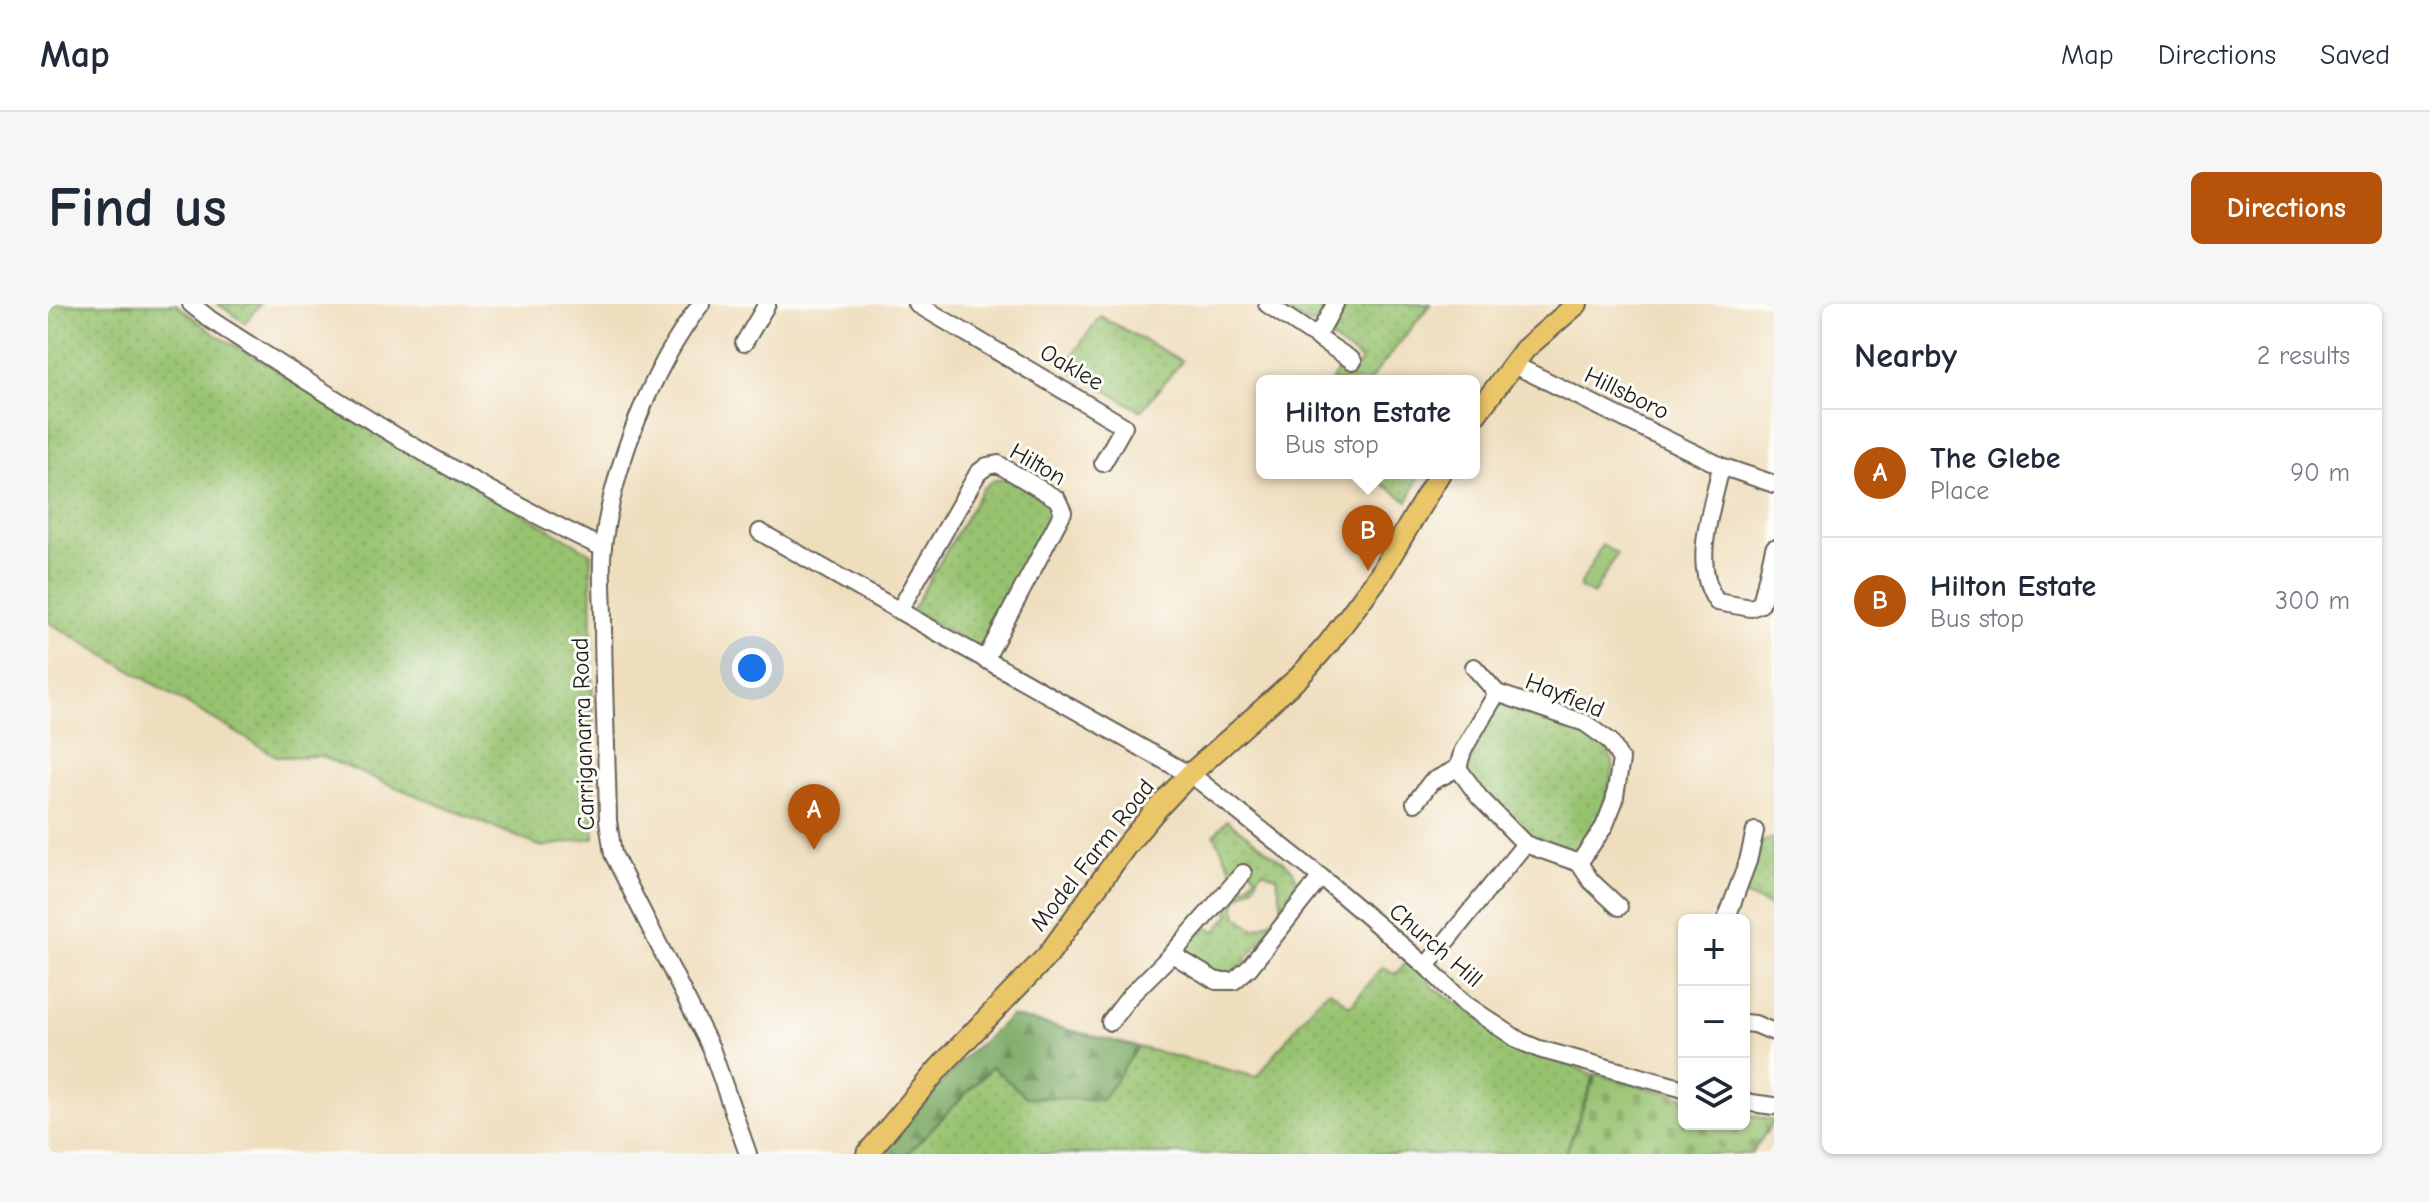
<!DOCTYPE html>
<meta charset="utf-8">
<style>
body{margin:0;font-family:"Comic Neue",sans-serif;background:#f6f6f7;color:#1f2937}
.controls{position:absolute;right:24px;bottom:24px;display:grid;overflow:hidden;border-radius:12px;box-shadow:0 2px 6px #0004}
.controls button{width:72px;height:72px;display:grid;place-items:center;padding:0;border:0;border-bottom:2px solid #e0e1e3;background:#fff;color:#1f2937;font:40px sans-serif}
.you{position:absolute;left:704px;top:364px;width:28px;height:28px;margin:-20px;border:6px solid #fff;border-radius:50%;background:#1a73e8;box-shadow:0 0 0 12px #1a73e833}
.badge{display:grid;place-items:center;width:52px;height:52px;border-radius:50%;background:#b45309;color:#fff;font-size:26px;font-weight:700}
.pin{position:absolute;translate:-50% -66px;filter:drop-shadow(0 2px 4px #0008)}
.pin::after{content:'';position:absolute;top:42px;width:28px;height:24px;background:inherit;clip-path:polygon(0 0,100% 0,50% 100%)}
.popup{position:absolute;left:1208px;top:71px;width:224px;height:104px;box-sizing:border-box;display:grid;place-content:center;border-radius:12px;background:#fff;filter:drop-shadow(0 2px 6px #0005);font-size:26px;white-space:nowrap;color:#747a83}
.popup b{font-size:30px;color:#1f2937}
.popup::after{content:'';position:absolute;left:50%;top:100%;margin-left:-16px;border:16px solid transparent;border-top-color:#fff}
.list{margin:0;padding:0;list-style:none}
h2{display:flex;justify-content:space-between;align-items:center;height:104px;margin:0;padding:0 32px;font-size:34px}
h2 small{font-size:26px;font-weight:400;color:#747a83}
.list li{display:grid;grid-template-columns:52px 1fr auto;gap:24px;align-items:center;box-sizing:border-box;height:128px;padding:0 32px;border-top:2px solid #e0e1e3}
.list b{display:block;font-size:30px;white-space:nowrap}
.list p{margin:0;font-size:26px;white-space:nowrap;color:#747a83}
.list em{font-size:26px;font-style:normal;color:#747a83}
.icon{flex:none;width:44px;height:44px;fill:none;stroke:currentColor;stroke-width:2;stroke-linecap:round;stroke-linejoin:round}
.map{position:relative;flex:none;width:1726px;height:850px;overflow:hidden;border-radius:12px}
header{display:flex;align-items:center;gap:48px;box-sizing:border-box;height:112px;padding:0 40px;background:#fff;border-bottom:2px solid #e0e1e3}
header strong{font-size:38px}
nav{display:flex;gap:44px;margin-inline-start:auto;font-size:28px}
.intro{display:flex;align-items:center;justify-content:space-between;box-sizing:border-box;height:192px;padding:0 48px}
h1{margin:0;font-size:56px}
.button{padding:20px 36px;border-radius:12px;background:#b45309;color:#fff;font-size:28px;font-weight:700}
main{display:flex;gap:48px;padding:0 48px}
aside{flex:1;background:#fff;border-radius:12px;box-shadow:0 2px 6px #0004}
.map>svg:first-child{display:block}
.grass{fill:url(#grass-dots);stroke:#5a6f46;stroke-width:2;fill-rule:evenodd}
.forest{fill:url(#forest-firs);stroke:#4a623f;stroke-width:2}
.cemetery{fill:url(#cemetery-stones);stroke:#5a6f46;stroke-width:2}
.garden{fill:#97c26f;stroke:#5a6f46;stroke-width:2}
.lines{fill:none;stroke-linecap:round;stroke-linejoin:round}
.minor-casing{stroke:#666055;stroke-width:20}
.major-casing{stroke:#666055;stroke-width:24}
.minor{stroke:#fff;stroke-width:16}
.major{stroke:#ebc669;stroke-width:20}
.labels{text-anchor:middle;stroke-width:6;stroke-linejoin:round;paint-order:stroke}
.street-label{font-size:24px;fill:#1c1c1c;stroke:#fdfcf7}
</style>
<header>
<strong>Map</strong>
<nav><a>Map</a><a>Directions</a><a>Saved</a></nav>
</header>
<div class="intro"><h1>Find us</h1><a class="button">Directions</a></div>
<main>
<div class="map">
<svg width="1726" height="850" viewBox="0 0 1726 850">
<defs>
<pattern id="grass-dots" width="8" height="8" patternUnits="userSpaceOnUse" patternTransform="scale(2)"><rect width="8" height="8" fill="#97c26f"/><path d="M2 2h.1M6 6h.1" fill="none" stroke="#82a660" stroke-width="1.8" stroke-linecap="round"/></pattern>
<pattern id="forest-firs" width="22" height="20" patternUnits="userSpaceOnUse" patternTransform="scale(2)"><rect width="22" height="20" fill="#79a862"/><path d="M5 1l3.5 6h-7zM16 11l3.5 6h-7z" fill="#628850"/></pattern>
<pattern id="cemetery-stones" width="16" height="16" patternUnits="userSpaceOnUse" patternTransform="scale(2)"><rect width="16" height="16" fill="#97c26f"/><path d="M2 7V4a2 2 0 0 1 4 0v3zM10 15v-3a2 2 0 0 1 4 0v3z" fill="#82a660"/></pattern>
</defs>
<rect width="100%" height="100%" fill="#fdfcf7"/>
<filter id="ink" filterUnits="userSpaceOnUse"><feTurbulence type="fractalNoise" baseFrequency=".0125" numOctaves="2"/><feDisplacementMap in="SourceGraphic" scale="16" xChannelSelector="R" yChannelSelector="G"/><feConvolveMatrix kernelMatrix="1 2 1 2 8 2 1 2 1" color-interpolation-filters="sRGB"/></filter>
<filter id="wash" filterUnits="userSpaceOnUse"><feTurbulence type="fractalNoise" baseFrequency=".006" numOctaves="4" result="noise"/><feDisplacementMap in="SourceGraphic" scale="32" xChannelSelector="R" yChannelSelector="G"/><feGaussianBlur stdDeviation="1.8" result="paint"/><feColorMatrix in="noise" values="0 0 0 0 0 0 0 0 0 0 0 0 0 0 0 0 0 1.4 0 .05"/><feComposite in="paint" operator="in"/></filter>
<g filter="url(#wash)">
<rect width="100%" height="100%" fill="#efdebe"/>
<path class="grass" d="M0,0H128L162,27L543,249L546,534L494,543L272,452L230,453L0,318Z
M170,0H212L197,19Z
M1229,0H1281L1274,12L1266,20L1257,19Z
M1300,0H1383L1321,77H1283L1291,65L1303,73L1314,56L1285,36L1284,32Z
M1052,12L1134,57L1093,107L1017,62Z
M1318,169H1372L1360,197Z
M961,175L1001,199L1005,215L934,346L864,306L935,184L946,176Z
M1458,398L1545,431L1557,440L1566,463L1550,521L1527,549L1518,550L1450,513L1418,469L1424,440L1448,400Z
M1179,516L1244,565L1249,576L1241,589L1247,594L1189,667L1177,671L1143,659L1138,649L1140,642L1158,622L1167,628L1182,610L1177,603L1195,581L1198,583L1208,571L1195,560L1187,570L1185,568L1166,531ZM1215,567L1228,573C1235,603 1240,611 1207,625C1194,618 1177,605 1194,590C1195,589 1204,584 1205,583C1210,577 1208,572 1215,567Z
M1726,534V604L1694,590L1710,539Z
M1361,654L1376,665L1383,682L1466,737L1546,771L1517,850H859L944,763L979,793L1054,796L1090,743L1209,773L1266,700L1282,686L1302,702L1335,663L1348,670Z"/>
<path class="forest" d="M963,712L1090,743L1054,796L978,793L944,763L859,850H831L914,756Z"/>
<path class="cemetery" d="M1548,770L1636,793V820H1696V809L1726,817L1703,850H1518Z"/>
<path class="garden" d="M1554,241L1569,250L1545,291L1531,283Z"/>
</g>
<g filter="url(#ink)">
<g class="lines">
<defs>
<path id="minor" d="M143,0L163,16C290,98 418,179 555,244
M653,0C604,64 565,162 555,242C552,266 555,291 555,315C555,383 559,450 560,517L565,550L663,744L700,850
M869,0L1076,122L1055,159
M1219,0L1305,57
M1269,33L1287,0
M696,39L719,0
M1464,60L1673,162L1726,180
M1673,162C1665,203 1642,260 1669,298L1703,304L1713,300L1726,244
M712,228L1149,475L1273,573L1378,662L1417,700L1472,737L1491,745L1636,785
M851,307L930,169L939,162L950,160L1009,195L1015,208L937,356
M1426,363L1449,389L1537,419L1562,437L1573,456L1566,498L1556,523L1531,559
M1449,389L1415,446L1410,464L1431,493L1477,540L1531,559L1543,577L1571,603
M1367,499L1383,478L1410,464
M1678,616L1700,557L1707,527
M1124,650L1168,677H1186L1201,664L1273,573
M1378,662L1477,540
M1062,718L1082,692L1124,650L1195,569
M1696,719L1707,720L1726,728
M1696,798L1726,802"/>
<path id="major" d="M1426,113L1477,45L1529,0
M819,850L892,763L1000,651L1078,542L1108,506L1141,471L1251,373L1281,339L1331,272L1392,169"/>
</defs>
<use href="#minor" class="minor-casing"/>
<use href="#major" class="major-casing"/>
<use href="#minor" class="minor"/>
<use href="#major" class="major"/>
</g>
</g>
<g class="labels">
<g class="street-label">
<text transform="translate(1024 63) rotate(30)" y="8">Oaklee</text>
<text transform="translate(1579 89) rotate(26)" y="8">Hillsboro</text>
<text transform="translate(990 160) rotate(30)" y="8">Hilton</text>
<text transform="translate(1517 391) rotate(22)" y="8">Hayfield</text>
<text transform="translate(535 430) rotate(-92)" y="8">Carriganarra Road</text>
<text transform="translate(1044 551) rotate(-52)" y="8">Model Farm Road</text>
<text transform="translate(1388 641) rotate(41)" y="8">Church Hill</text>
</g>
</g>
</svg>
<div class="controls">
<button>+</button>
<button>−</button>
<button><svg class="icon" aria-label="layers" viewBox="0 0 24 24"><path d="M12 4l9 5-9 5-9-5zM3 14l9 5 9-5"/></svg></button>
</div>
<div class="you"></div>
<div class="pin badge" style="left:766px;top:546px">A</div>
<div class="pin badge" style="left:1320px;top:267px">B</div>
<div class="popup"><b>Hilton Estate</b>Bus stop</div>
</div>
<aside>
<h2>Nearby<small>2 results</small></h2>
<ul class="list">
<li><span class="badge">A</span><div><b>The Glebe</b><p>Place</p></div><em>90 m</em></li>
<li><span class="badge">B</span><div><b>Hilton Estate</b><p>Bus stop</p></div><em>300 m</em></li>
</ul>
</aside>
</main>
